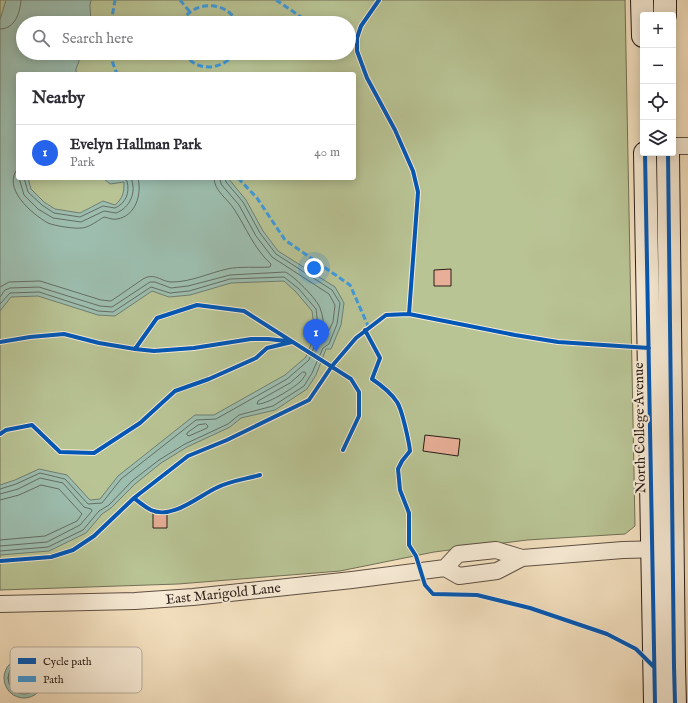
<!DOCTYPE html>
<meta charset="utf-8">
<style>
body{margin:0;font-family:"IM FELL English",serif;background:#f2f2f3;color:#2b2b33}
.controls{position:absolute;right:12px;top:12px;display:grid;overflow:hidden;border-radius:4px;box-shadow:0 2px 10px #0003}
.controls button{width:36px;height:36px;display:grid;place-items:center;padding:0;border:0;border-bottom:1px solid #e1e1e2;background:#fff;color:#2b2b33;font:20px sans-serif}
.you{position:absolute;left:314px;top:268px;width:14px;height:14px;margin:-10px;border:3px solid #fff;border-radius:50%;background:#1a73e8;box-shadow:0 0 0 6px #1a73e833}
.badge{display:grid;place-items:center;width:26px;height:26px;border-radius:50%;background:#2563eb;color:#fff;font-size:13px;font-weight:700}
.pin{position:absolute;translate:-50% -33px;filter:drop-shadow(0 1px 2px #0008)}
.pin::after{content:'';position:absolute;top:21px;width:14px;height:12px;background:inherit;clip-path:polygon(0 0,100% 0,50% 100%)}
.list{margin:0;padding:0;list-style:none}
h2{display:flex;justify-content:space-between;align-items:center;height:52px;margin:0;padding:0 16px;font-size:17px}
h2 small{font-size:13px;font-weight:400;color:#7c7c81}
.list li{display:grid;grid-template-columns:26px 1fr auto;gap:12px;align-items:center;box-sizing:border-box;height:56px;padding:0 16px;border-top:1px solid #e1e1e2}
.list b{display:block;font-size:15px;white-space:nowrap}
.list p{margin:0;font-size:13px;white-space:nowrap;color:#7c7c81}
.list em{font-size:13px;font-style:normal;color:#7c7c81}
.icon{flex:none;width:22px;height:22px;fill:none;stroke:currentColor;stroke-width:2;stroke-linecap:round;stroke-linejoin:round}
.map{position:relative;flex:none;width:688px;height:703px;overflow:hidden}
.search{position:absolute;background:#fff;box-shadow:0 2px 10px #0003;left:16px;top:16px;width:340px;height:44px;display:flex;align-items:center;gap:10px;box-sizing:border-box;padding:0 14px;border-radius:22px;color:#7c7c81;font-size:15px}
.panel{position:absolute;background:#fff;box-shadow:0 2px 10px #0003;left:16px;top:72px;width:340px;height:108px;border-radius:4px}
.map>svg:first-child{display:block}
.green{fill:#b9c495;stroke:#727157;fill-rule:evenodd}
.water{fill:#9dbeaf;stroke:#6f7e73}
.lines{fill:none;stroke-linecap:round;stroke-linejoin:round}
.shore{stroke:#646e64;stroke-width:1}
.building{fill:#e7af97;stroke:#2b1e19}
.street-casing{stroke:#5e4f43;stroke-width:18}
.secondary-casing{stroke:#2b1e19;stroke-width:24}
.street{stroke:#f8ecd7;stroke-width:16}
.secondary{stroke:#f8ecd7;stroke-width:22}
.quiet{stroke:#3d9bdf;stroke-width:3;stroke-dasharray:6 3;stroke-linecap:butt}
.cycleway-casing{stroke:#f8ecd7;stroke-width:6}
.cycleway{stroke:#0057b8;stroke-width:4}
.labels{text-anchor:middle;stroke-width:4;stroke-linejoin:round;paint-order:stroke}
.street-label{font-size:14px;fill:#2b1e19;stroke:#f8ecd7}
.key{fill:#f8ecd7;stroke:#baae9e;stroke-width:1}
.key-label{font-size:11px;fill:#2b1e19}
</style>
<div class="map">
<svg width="688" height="703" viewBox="0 0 688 703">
<rect width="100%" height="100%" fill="#f5e2c1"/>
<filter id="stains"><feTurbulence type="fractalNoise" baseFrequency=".005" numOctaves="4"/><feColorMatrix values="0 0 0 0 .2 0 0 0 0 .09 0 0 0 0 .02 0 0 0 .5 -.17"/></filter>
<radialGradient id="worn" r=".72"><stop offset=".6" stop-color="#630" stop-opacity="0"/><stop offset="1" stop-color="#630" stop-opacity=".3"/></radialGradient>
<path class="green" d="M0,0H625L635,526L625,534L527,540L434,552L340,571L178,584L0,590ZM23,23H349V53H23ZM18,74H354V178H18Z"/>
<path class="water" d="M6,0H91L90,5L91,23H23V53H82L76,69V74H18V178H28L31,189L44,202L55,209L80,213L103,201L115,205C123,198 124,193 124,182L110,184L103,178H228L246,200L263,231L278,251L335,287L344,303L341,325L331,349H326L316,375L307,389L275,410L241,418L230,427L187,447L161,463L135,484L111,508L102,514L86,533L49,551L0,555V485L15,480L39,469L67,475L90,500L100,499L118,476L195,415H214L285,375L306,357L315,334L312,311L296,292L284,281L231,283L190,295L169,297L152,291L115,316L98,315L38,296L11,297L0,311V20Z
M4 678a20 20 0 1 1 40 0a20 20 0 1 1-40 0Z"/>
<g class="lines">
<path class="shore" d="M0,29C15,29 20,13 21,0
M18,168C1,188 32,214 48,223C55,226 75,229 82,228C90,227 97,221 104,217C109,218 113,220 117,219C136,216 142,194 138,178
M19,178L24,195L38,209L53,218L81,222L104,211L116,213C130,208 137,192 131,178
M24,178L28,192L42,205L54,213L80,217L103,206L115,208C126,203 130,193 127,181C122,176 115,182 109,178
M0,287L9,282L40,281L101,300L111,301L143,279C155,272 161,282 172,282C191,282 209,273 227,269C241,266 256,268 270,267L271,264C254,249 246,227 234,209C228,199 214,191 214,178
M0,297L5,290L10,288L39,287L100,306L112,307L150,282H155L171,288L188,286L230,275L285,272C293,275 317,299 320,308C323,315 324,325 324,333L327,334L333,322L335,305L329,294L272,257L256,236L239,205L221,184L220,178
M0,304L10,293L39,292L98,311L113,312L151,287L170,293L189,291L230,279L284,277L299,289L316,309L319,334L309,360L287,379L216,419L196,420L121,479L102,503L88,504L65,479L40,473L16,484L0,489
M303,372H305L306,374C304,377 302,380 300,382C292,389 266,405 257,404L258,401L290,383Z
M206,424L208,426L207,428L189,436L187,435V433L198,425Z
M0,494L18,489L40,478L63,483L84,507L91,509L92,511L80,525L47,542L0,546
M0,500L19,495L41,485L59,489L82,514L77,521L45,536L0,540
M0,551L48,547L83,530L99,511L109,505L132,481L159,460L185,444L228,424L239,415L273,406L304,386L312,373L323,348L329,344L337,324L340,303L332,290L276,254L260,233L243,202L226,182L225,178
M8 678a16 16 0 1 1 32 0a16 16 0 1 1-32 0Z
M13 678a11 11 0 1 1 22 0a11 11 0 1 1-22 0Z"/>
</g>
<path class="building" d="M451,269V286H434V270Z
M425,435L460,439L458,456L423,451Z
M153,513L167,514V528H153Z"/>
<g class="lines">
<defs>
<path id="street" d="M673,146H688
M445,568L459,576L497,571L522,558L623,550L663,549
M0,604L135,601L193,597L352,580L445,568L458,554L496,550L522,558"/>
<path id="secondary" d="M642,0L643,36
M665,0V15
M645,153L655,703
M668,153L674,666L675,703"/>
</defs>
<use href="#street" class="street-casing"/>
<use href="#secondary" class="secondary-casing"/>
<use href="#street" class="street"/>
<use href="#secondary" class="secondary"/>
<path class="quiet" d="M180,0L190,12
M276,0L310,23
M111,23L115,0
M182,23C191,0 228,0 237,23
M109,53L117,74
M184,53C196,73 223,70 235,53
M238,178L257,198L285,240L350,285L369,328"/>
<defs>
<path id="cycleway" d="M379,0L361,26L357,38V51L367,78L395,130L413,171L418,192L409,314
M645,153L655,703
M668,153L674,666L675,703
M365,330L380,358L372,379C381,385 391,393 397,402C402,409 409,442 410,451L402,461L398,469L400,490L409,513V545L416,556L425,585L433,594L477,595L530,608L607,634L636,649L653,666
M0,342L30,337L64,334L99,343L135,349L157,318L197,305L244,311L351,379L359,392V416L343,450
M135,349L154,351L194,348L251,339H268L286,341
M0,434L6,430L32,425L60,452L94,453L140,423L175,391L209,379L256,358L267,348L292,342
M134,498C139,502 145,507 151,510C172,520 199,496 216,488C229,481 246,479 260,475
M0,561L51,557L73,550L94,536L134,498L188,456L227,440L309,400L332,366L356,338L386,315L409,314L515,335L558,342L649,348"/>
</defs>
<use href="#cycleway" class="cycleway-casing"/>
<use href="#cycleway" class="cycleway"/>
</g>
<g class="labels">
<g class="street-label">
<text transform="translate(639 428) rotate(-91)" y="5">North College Avenue</text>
<text transform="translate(223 593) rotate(-6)" y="5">East Marigold Lane</text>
</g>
</g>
<rect x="10" y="647" width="132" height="46" rx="6" class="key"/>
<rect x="18" y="658" width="18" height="6" fill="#0057b8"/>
<rect x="18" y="676" width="18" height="6" fill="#3d9bdf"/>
<g class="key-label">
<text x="43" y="665">Cycle path</text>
<text x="43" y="683">Path</text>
</g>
<rect width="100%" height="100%" filter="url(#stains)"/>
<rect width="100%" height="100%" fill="url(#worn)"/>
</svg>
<div class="controls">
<button>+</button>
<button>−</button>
<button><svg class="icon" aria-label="locate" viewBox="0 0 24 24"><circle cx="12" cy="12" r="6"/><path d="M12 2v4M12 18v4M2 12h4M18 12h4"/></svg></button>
<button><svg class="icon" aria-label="layers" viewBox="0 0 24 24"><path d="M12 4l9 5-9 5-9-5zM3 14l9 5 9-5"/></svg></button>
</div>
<div class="you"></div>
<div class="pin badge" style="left:316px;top:352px">1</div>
<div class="search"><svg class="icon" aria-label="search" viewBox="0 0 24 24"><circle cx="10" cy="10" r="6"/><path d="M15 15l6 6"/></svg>Search here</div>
<section class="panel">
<h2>Nearby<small></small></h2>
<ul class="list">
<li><span class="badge">1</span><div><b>Evelyn Hallman Park</b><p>Park</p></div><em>40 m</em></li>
</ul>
</section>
</div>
